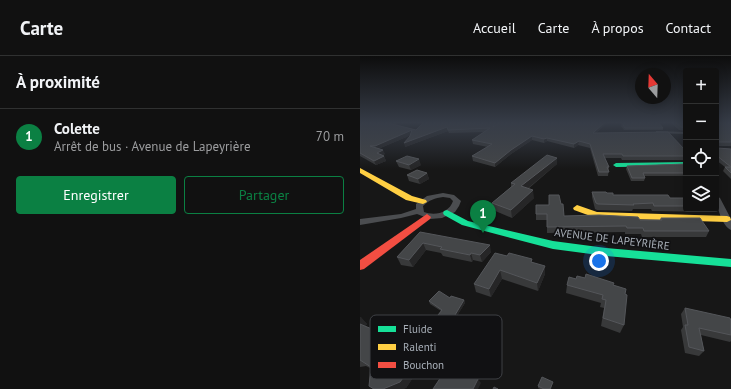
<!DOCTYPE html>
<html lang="fr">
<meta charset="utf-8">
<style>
body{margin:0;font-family:"PT Sans",sans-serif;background:#1a1a1a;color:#f1f3f6}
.controls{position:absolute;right:12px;top:12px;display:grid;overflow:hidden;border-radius:4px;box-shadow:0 2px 10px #0003}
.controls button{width:36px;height:36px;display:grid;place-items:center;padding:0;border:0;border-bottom:1px solid #303131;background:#111;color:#f1f3f6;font:20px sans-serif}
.compass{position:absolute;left:275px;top:12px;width:36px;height:36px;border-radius:50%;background:#111;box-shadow:0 2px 10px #0003;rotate:341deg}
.you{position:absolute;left:239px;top:205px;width:14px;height:14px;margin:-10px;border:3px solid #fff;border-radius:50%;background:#1a73e8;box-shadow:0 0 0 6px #1a73e833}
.badge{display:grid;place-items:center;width:26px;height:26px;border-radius:50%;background:#0b8043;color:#fff;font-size:13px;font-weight:700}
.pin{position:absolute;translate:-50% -33px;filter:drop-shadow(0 1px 2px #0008)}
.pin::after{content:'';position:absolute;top:21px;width:14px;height:12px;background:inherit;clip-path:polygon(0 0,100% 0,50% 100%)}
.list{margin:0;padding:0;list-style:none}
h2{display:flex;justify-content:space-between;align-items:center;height:52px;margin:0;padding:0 16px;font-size:17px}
h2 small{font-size:13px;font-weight:400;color:#9c9d9f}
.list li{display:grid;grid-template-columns:26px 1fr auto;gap:12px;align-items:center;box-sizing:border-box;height:56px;padding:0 16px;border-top:1px solid #303131}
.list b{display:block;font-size:15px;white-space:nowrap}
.list p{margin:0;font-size:13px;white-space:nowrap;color:#9c9d9f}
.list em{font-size:13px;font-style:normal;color:#9c9d9f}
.actions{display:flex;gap:8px;padding:12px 16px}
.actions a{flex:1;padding:9px 0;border:1px solid #0b8043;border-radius:4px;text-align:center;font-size:14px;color:#0b8043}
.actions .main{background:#0b8043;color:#fff}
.icon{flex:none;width:22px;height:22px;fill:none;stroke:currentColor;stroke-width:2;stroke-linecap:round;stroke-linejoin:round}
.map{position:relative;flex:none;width:371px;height:333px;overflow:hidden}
header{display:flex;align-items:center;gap:24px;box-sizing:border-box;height:56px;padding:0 20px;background:#111;border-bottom:1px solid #303131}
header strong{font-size:19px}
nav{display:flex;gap:22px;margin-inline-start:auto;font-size:14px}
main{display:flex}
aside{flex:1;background:#111}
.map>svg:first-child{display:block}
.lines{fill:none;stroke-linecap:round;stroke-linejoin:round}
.street{fill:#4b4d50;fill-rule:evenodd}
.fast{fill:#16e098;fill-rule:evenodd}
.slow{fill:#ffcf43;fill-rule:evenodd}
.jam{fill:#f24e42;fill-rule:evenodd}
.wall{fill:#38393a}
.shaded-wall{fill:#262627}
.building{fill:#444648;stroke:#54565a}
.labels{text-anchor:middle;stroke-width:3.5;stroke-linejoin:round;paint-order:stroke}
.street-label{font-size:11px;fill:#a8afb8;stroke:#111113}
.key{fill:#111113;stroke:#3e4045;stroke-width:1}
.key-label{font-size:11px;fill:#a8afb8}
</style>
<header>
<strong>Carte</strong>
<nav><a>Accueil</a><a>Carte</a><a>À propos</a><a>Contact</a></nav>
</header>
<main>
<aside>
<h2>À proximité<small></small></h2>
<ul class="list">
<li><span class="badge">1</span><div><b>Colette</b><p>Arrêt de bus · Avenue de Lapeyrière</p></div><em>70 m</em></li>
</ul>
<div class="actions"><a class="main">Enregistrer</a><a>Partager</a></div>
</aside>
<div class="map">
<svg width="371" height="333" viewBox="0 0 371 333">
<rect width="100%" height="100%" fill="#171717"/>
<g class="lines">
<path class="street" d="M296,75L325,76L326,78L298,77H296Z
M83,137L94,139L101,145L99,150L95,156L82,162L70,163L57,158L41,162L0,169V163L41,158L56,153V148L67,140ZM83,141L90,142L93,145C89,157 75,160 64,156L63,150C69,144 75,142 83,141Z
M356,140L360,142L371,163V174C362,170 356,149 356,140Z"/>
<path class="fast" d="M326,106V110L256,111L253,109L256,107Z
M87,154L108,165L193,185L246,192L371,203V211L246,200L193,193L102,169L84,159L83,157L84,155Z"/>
<path class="slow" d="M0,112L52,140L66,144L67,146L63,148L46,144L0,117Z
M217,149L237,156L367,160L370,161L371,164L367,166L236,162L214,154L213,152Z"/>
<path class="jam" d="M67,158L71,161L70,163L4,213L0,214V204Z"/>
</g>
<path class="wall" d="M0,67H38L34,68L56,74L121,68L123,67H121H137L136,69L139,67H247L236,77L326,95V104H262L261,102H245L249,111L248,120H238L230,92L218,89L214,92L187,85L184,87L172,84L151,98L135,111L113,105L112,100L128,91L113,88L112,84L124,76L89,77L88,75L45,91L51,79L18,93L25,98L22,99L24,100L26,105L16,109L0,100Z
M262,67L303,72V74H264L261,70Z
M311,67H326V75L319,74Z
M356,67H371V90H356L357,92L371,93V123L363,115L365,111L356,104Z
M197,102V108L168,133L174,142L152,162L133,154L132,147L151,131V127Z
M36,105L61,109L51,114L39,111Z
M326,108V120H284L285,122L284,125H271L266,113L267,110Z
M67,117L69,123L60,128L49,125L47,119Z
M232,136L253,139L310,142H326V153H356V149L358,151L355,156L292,155L291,153H273L272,155L237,154L235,153L232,141Z
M201,148L204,160L280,164H300L301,162L349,175L346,181H282L281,178H265V176L187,177V164H176V158Z
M60,176L131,196L122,206L113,204L112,206L83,200L81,197L66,194L53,211L41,209L37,201Z
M135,197L172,206L185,218L178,235L142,223L131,241L116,236L114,228Z
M216,223L253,229L265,238L264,269L260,277L241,270L244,252L240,251L241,247L206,237L207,229Z
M90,242L104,244L105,247L93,266L80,262L78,259L81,255L70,248L69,245Z
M325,252L371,265V285L370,286L341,279L344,295L339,300L325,297L321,274L323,271L321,258Z
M0,261L7,268L5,270L19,276L24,283L23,284L34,290L40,296L41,300L43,302H66L46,332L42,333H13L9,330L10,312L6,310L0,311Z
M193,326L191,333H180L178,332V330Z"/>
<path class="shaded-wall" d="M28,67H38L29,70Z
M244,67H247L232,80L233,77Z
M87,71L88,75L45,91L44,87Z
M52,74L53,78L16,94L10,90Z
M172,80V84L151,98L135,111V107L151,94Z
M187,82V85L184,87V83Z
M219,85L218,89L214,92V88Z
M23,94L25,98L19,101L17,97Z
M24,100L26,105L16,109L14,105Z
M197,102V108L162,137L161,130Z
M59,103L61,109L51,114L49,109Z
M67,117L69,123L60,128L58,123Z
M173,134L174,142L152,162L151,154Z
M63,187L66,194L53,211L49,204Z
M130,189L131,196L122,206L120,199Z
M111,197L113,204L112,206L110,199Z
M185,210V218L178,235L177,227Z
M140,214L142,223L131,241L129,233Z
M104,244L105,247L93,266L92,264Z
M1,261L7,268L3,273L0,270V262Z
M19,276L24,283L21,287L15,281Z
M34,290L40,296L41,304L35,298Z
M62,296L66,302L46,332L42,333H23Z
M118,323L121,327L118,333H113Z"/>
<path class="building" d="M0,67H28L56,74L63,67H103L121,68L124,67H135L133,71L139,67H244L233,77L308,76L326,95V100H263L262,98H243L249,111H247L249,116H239L230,88L219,85L214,88L187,82L184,83L172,80L151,94L135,107L112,100L132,88L112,84L130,72L88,74L87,71L44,87L50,80L52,74L15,90H10L23,94L17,97L24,100L14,105L0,97Z
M262,67H299L303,72H265Z
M316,67H326V72L321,71Z
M356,67H371V86H358L356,87L357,92L371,93V111L356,99Z
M187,99L197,102L161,130L173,134L151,154L132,147L155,128L151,127Z
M47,100L59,103L49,109L36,105Z
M326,108V117H283L285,122H272L267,110Z
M365,111H371V117Z
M57,114L67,117L58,123L47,119Z
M232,136H246L247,137H253V139H308L310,142H326V150H294L293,147L273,148L274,149L238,148L236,147Z
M189,139H199L201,148H203L204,160L239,159L278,161L280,164H302L301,162H340L349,175H284L283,172H267L266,170L187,171V158H176V149H189Z
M60,176L130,189L120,199L111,197L110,199L80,193L82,191L63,187L49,204L37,201Z
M135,197L147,200L149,197L172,203L171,206L185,210L177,227L140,214L129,233L114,228Z
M226,218L254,227L253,229L266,233L265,238L267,239L264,269L243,262L246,244L242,243L243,239L207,229L209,221L216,223L217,220L225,222Z
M79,235L90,242L91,240L104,244L92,264L78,259L82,254L69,245Z
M325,252L370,262L371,265V279L339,272L344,295L329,291L325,269H328Z
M0,268L19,276L15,281L34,290L35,298L43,302L62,296L40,326L23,333H14L9,330L11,311L0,304Z
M89,309L118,323L113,333H73Z
M182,321L193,326L190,333H184L178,330Z
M134,331L138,333H133Z"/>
<linearGradient id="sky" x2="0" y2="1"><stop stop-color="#0d0d0d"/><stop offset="0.59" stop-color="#363c47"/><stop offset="1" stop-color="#363c47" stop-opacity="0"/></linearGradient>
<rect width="371" height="113" fill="url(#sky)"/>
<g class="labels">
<g class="street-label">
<text transform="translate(252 183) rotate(7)" y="4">AVENUE DE LAPEYRIÈRE</text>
</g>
</g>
<rect x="10" y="259" width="132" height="64" rx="6" class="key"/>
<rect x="18" y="270" width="18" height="6" fill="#16e098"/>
<rect x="18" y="288" width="18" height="6" fill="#ffcf43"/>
<rect x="18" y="306" width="18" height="6" fill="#f24e42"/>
<g class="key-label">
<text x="43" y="277">Fluide</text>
<text x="43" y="295">Ralenti</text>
<text x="43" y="313">Bouchon</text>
</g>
</svg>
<div class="controls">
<button>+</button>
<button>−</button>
<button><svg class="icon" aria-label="locate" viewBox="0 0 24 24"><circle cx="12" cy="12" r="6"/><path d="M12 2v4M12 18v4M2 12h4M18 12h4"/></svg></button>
<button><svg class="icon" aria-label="layers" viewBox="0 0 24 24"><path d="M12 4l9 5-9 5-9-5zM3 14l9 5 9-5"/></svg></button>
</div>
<svg class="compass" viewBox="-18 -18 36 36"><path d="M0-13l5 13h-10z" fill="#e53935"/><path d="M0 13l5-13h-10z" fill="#9c9d9f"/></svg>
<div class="you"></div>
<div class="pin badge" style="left:123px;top:177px">1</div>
</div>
</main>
